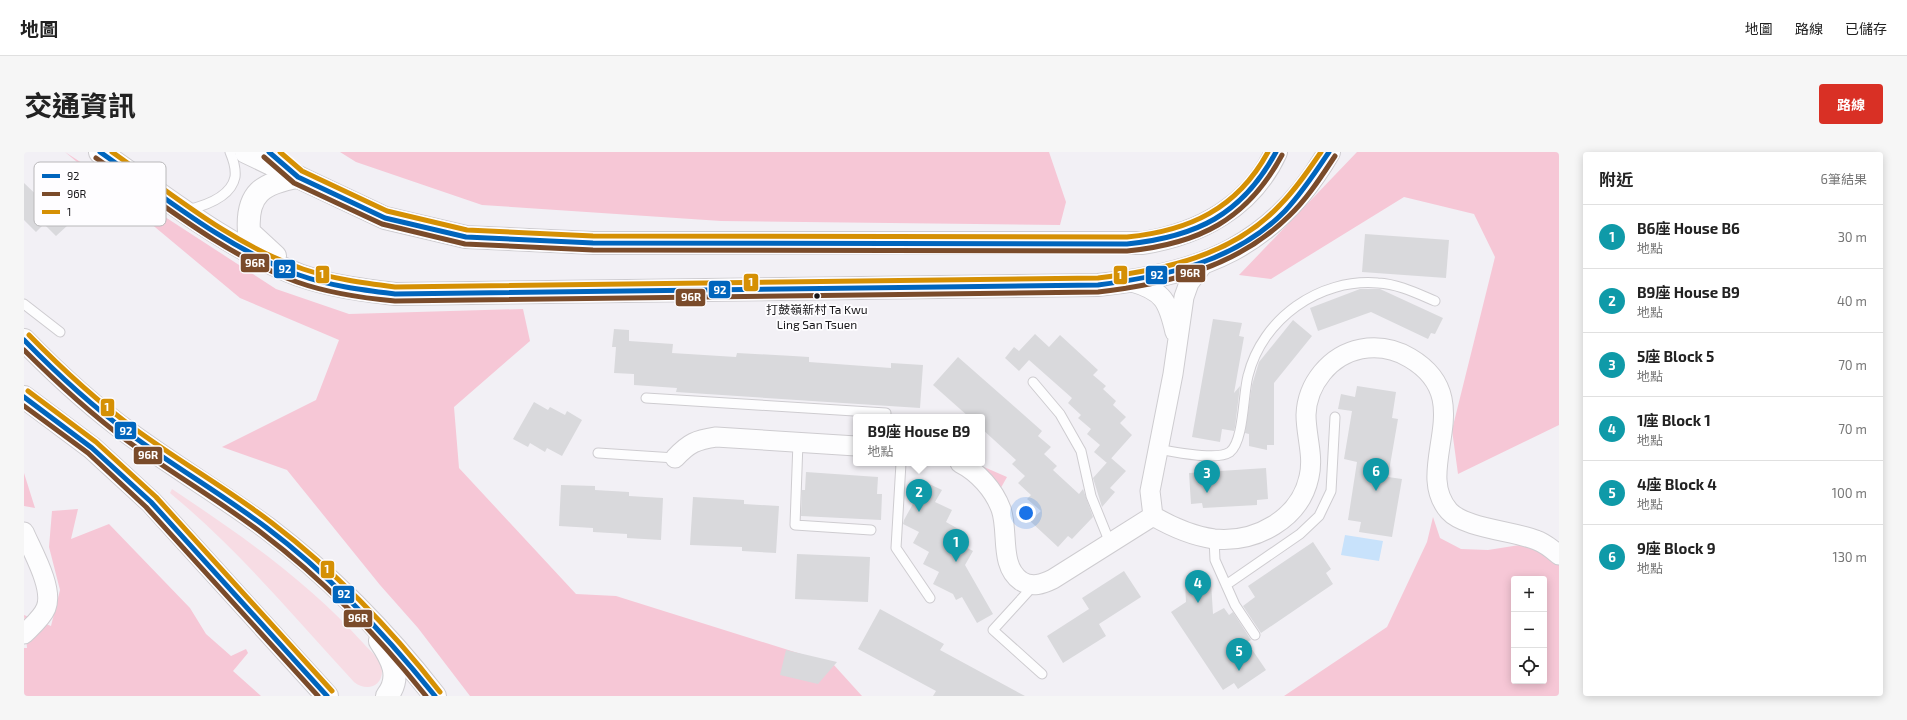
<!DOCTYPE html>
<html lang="zh-TW">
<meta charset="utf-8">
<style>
body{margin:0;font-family:"Exo 2","Noto Sans TC",sans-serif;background:#f6f6f6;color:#222}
.controls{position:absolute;right:12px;bottom:12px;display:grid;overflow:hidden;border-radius:4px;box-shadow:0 2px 10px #0003}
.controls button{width:36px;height:36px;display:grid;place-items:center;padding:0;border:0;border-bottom:1px solid #e0e0e0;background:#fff;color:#222;font:20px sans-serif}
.you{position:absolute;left:1002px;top:361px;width:14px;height:14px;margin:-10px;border:3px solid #fff;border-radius:50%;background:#1a73e8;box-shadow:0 0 0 6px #1a73e833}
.badge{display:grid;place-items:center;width:26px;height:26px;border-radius:50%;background:#d93025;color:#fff;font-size:13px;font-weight:700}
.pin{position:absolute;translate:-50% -33px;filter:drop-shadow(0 1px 2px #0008)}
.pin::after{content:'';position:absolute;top:21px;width:14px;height:12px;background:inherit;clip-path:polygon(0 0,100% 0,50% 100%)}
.popup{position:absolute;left:829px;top:262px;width:132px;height:52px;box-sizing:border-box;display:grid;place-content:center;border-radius:4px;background:#fff;filter:drop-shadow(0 1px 3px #0005);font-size:13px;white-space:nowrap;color:#767676}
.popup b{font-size:15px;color:#222}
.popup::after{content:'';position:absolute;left:50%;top:100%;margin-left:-8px;border:8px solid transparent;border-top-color:#fff}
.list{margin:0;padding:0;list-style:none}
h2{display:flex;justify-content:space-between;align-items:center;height:52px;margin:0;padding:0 16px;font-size:17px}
h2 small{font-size:13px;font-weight:400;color:#767676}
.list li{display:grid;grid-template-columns:26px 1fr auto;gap:12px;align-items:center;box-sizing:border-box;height:64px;padding:0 16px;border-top:1px solid #e0e0e0}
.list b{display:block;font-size:15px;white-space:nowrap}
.list p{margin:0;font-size:13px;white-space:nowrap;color:#767676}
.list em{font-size:13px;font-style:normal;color:#767676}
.icon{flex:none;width:22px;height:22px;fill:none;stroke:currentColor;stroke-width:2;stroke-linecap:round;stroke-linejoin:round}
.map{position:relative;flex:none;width:1535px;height:544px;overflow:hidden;border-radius:4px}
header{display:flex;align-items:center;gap:24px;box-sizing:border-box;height:56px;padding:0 20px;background:#fff;border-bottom:1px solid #e0e0e0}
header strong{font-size:19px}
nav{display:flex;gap:22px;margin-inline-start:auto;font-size:14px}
.intro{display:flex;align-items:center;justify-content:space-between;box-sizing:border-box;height:96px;padding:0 24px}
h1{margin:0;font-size:28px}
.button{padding:10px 18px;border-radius:4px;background:#d93025;color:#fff;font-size:14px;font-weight:700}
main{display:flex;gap:24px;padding:0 24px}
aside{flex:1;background:#fff;border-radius:4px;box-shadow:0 2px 10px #0003}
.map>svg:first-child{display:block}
.green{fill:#f7dce4}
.forest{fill:#f6c7d6;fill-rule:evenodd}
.water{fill:#c8e2fb}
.building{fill:#d9d9dc}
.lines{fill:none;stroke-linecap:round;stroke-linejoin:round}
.service-casing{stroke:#ceccd0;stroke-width:11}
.minor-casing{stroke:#ceccd0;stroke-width:21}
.secondary-casing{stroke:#ceccd0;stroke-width:24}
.primary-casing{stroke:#ceccd0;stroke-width:24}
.service{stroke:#fdfdfe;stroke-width:9}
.minor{stroke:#fdfdfe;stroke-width:19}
.secondary{stroke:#fdfdfe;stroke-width:22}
.primary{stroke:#fdfdfe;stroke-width:22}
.bus-1-casing{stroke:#fefdff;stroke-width:8}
.bus-2-casing{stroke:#fefdff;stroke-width:8}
.bus-3-casing{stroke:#fefdff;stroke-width:8}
.bus-1{stroke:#0065bd;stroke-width:5}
.bus-2{stroke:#7a4b2a;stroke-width:5}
.bus-3{stroke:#d59004;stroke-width:5}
.bus-dot{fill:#171619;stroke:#fefdff;stroke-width:1.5}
.labels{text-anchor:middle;stroke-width:3.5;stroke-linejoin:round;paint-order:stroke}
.bus-label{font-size:12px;fill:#171619;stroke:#fefdff}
.key{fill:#fefdff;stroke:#b9b8ba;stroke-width:1}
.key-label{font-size:11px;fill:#171619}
.line-badge{stroke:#fefdff;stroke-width:1.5}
.badge-label{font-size:11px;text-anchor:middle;font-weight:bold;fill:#fff}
</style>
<header>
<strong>地圖</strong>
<nav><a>地圖</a><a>路線</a><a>已儲存</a></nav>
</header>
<div class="intro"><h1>交通資訊</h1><a class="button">路線</a></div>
<main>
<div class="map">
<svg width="1535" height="544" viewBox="0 0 1535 544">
<rect width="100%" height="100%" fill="#f2f0f5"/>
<path class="green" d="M148,337C217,383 285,430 340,492C346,499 359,509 358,519C358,536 341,539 330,530C270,465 214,397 146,341Z"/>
<path class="forest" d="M41,0L252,137L325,162L499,157L506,189L430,255L435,316L552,442L592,444L809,512L838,544H446L394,476L356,433L263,318L198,295L292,248L315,188L216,146Z
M316,0H1025L1042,50L1036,73L697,69L458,53L332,10Z
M1333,0H1535V273L1434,322L1428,278L1471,105L1450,62L1380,45L1247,127L1215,123Z
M960,315L983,325L974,341L954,338Z
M0,321L11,356L0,354Z
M54,357L47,387L85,372L166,456L182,482L207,504L222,497L224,501L209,519L237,544H0V496H3L0,463L27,474L36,438L25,395L28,359Z
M1409,365L1416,386L1437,397L1464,398L1509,391L1535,405V544H1260L1363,475L1403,390ZM1490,427H1520V529H1490Z"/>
<path class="water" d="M1321,383L1359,389L1355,409L1317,403Z"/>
<path class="building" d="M0,31L44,73L32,84L20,72L12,80L0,68Z
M1341,82L1425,88L1422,126L1338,120Z
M1336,137H1356L1419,166L1411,182L1407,181L1404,187L1347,160L1294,179L1286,156Z
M1189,167L1218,171L1215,184L1220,185L1210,241L1216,234L1211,275L1210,279L1198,277L1196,290L1168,285Z
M1269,168L1288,184L1250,231V293H1243V298L1225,294V282L1221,281L1228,233L1235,210Z
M590,177L605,178V189L649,192L648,201L712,205L713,201L769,204L785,205V210L867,216V211L899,213L896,256L652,240L653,236L610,233V222L590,221L592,195H588Z
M1011,182L1025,195L1036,183L1061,206L1074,218L1069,223L1082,234L1079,237L1092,249L1089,253L1102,265L1096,271L1108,283L1083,311L1070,300L1076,293L1063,282L1067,277L1054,266L1057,263L1044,251L1048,246L1005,208L995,219L981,206L990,195L995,199Z
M934,205L1018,279L1014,284L1027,295L1020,302L1033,314L1029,318L1055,342L1059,337L1069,365L1048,387L1044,384L1034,395L1006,369L1017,359L1003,347L1007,343L994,331L1001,324L988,312L992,308L958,277V265H945L909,233Z
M1333,234L1372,240L1368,266L1374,267L1364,325L1378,327L1368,385L1335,380L1337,370L1324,368L1333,310L1320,307L1328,259L1314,257L1317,242L1331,245Z
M510,250L524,258L526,255L541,263L543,259L558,268L538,304L523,296L521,300L506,291L504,295L489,287Z
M1087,306L1102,319L1086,336L1091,340L1078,355L1069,326Z
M1242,316L1244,347L1233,348V353L1179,356L1178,351L1167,352L1165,321Z
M782,320L854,325L853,342H858L857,368L777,364L778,338H781Z
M901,330L918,338L911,350L928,358L922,370L938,379L932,390L949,399L941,413L969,462L953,471L938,445L932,448L929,442L909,432L915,420L899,412L905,400L889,391L895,380L879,372L880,368Z
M537,333L571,334V338L605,340V344L639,346L637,388L603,386V382L569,380V376L535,374Z
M669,345L720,348V352L755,354L752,401L718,399V395L666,393Z
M1289,390L1307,417L1302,421L1309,432L1237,481L1219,454L1231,445L1224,434Z
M773,402L846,405L844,450L771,447Z
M1100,419L1117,445L1075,472L1082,484L1039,511L1023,484L1065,457L1058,446Z
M1187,430L1189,462L1200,456L1205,463L1209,460L1227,488L1223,490L1242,518L1214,537L1210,531L1199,538L1147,460L1162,450L1161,432Z
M856,457L920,492L916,498L1001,544H909L912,539L834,497Z
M762,498L813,510L794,532L756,523Z"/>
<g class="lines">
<defs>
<path id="service" d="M163,58C180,54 207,45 211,25C212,17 209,7 206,0
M0,152L36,180
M1009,230L1036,262L1057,299L1067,344L1086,391
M622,246L862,261L861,265
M774,290L771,373L847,378
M1134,297C1150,300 1193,309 1206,300C1220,289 1219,242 1224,224C1238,167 1295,126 1354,131C1374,132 1392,141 1411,149
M574,301L651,306
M877,311L872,396L906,446
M1190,387L1191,408L1211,453L1231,483
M1010,433L969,478L1018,522
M1202,433L1276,382L1295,364L1307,339L1311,265"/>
<path id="minor" d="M1108,130C1140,139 1144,150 1151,180
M651,306C665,291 672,288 692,285L832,294
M936,311C954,320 970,338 977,357C985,379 975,414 997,429C1008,436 1019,432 1029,427L1129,364
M1129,364C1148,375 1169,384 1190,387C1232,391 1276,367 1285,325C1290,304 1282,284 1282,263C1283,232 1306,203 1337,197C1354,194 1371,197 1386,206C1457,248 1387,316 1425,359C1440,376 1490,379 1512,388C1521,391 1528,397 1535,403
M1129,364L1126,339L1149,222L1160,145L1165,131L1180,111
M0,380C8,399 30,436 22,456C18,466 7,475 0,482"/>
<path id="secondary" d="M222,0L274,25
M0,188C33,222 68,254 106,282C151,315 198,343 243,376C306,424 362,481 411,544
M0,245L68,296L127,350L303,544
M356,489C368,507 378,525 363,544"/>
<path id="primary" d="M76,0C140,44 202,95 275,123C306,134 338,138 371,142L1074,133C1177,123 1251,94 1305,0
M251,104L225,80C222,41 239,31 274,25L361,66L442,85L569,91H1119C1175,82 1227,55 1252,0"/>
</defs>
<use href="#service" class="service-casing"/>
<use href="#minor" class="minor-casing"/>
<use href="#secondary" class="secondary-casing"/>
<use href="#primary" class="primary-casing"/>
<use href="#service" class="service"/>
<use href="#minor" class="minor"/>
<use href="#secondary" class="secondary"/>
<use href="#primary" class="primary"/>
<defs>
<path id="bus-1" d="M76,0C139,44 202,96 275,123C306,134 339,138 371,142L1074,133C1142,124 1211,110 1261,59C1278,41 1291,21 1305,0
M245,0L274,25L361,66L442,85L569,91L1103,92C1172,85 1218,63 1252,0
M0,188C33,222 68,254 106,282C151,315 199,343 243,376C307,424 361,482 411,544
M0,245L68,296L127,350L303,544"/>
<path id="bus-2" d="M240,5L270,31L358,72L441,92L569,98L1103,99C1175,92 1223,68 1258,3
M72,6C136,50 199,102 273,130C304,141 338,146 371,149L1074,140C1144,132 1213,115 1265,64C1283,47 1297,25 1311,4
M0,198C32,230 66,261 102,288C147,321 195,348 239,382C301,429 354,484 402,544
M0,254L64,301L122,355L294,544"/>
<path id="bus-3" d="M88,0C148,42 209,93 279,117C309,127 340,131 371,135L1074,126C1140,118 1208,104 1256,53C1272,37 1284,19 1297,0
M256,0L278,19L363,59L443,78L569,84L1103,85C1165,79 1213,57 1244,0
M5,183C38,217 73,249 111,277C156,310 204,337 248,371C312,420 367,477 416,540
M4,239L72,290L132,345L308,539"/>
</defs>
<use href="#bus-1" class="bus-1-casing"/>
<use href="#bus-2" class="bus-2-casing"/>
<use href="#bus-3" class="bus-3-casing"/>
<use href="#bus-1" class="bus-1"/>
<use href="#bus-2" class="bus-2"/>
<use href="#bus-3" class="bus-3"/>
</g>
<circle class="bus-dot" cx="793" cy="144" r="3.5"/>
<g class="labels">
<g class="bus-label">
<text x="793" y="162">打鼓嶺新村 Ta Kwu<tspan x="793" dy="15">Ling San Tsuen</tspan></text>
</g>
</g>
<rect x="10" y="10" width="132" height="64" rx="6" class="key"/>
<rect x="18" y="22" width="18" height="4" fill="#0065bd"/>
<rect x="18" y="40" width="18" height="4" fill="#7a4b2a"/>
<rect x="18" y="58" width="18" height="4" fill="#d59004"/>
<g class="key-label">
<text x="43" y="28">92</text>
<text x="43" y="46">96R</text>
<text x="43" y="64">1</text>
</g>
<g class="line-badge">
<rect x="216" y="101" width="30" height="20" rx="4" fill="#7a4b2a"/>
<rect x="249" y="107" width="23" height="20" rx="4" fill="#0065bd"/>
<rect x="1151" y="112" width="31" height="19" rx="4" fill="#7a4b2a"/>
<rect x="291" y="113" width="15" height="19" rx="4" fill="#d59004"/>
<rect x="1089" y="113" width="15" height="20" rx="4" fill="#d59004"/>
<rect x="1121" y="113" width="23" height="20" rx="4" fill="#0065bd"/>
<rect x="719" y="121" width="16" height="19" rx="4" fill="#d59004"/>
<rect x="684" y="128" width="23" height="19" rx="4" fill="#0065bd"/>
<rect x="651" y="136" width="31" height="19" rx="4" fill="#7a4b2a"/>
<rect x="76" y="246" width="15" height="19" rx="4" fill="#d59004"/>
<rect x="90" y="269" width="23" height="19" rx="4" fill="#0065bd"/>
<rect x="109" y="294" width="30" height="19" rx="4" fill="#7a4b2a"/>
<rect x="296" y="408" width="15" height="19" rx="4" fill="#d59004"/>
<rect x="308" y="433" width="23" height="19" rx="4" fill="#0065bd"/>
<rect x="319" y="457" width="30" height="19" rx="4" fill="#7a4b2a"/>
</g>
<g class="badge-label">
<text x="231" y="115">96R</text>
<text x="261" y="121">92</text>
<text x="1166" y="125">96R</text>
<text x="298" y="126">1</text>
<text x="1096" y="127">1</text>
<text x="1133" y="127">92</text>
<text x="727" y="134">1</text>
<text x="696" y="142">92</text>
<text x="667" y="149">96R</text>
<text x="83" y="259">1</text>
<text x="102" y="283">92</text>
<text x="124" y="307">96R</text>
<text x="303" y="421">1</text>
<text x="320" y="446">92</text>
<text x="334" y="470">96R</text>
</g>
</svg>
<div class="controls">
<button>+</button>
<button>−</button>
<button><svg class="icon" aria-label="locate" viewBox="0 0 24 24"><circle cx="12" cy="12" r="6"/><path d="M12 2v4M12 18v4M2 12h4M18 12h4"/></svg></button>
</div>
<div class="you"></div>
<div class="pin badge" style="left:932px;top:410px;background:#0f9aa8">1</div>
<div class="pin badge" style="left:895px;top:360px;background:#0f9aa8">2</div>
<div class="popup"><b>B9座 House B9</b>地點</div>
<div class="pin badge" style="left:1183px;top:341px;background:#0f9aa8">3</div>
<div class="pin badge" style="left:1174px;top:451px;background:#0f9aa8">4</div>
<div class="pin badge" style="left:1215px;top:519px;background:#0f9aa8">5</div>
<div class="pin badge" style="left:1352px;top:339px;background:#0f9aa8">6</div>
</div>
<aside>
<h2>附近<small>6筆結果</small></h2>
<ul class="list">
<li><span class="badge" style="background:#0f9aa8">1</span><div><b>B6座 House B6</b><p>地點</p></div><em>30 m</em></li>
<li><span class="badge" style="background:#0f9aa8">2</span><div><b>B9座 House B9</b><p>地點</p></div><em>40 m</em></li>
<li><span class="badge" style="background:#0f9aa8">3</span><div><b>5座 Block 5</b><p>地點</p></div><em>70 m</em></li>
<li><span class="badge" style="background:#0f9aa8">4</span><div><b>1座 Block 1</b><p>地點</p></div><em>70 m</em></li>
<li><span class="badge" style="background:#0f9aa8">5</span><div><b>4座 Block 4</b><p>地點</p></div><em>100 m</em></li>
<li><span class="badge" style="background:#0f9aa8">6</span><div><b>9座 Block 9</b><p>地點</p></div><em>130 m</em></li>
</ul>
</aside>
</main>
